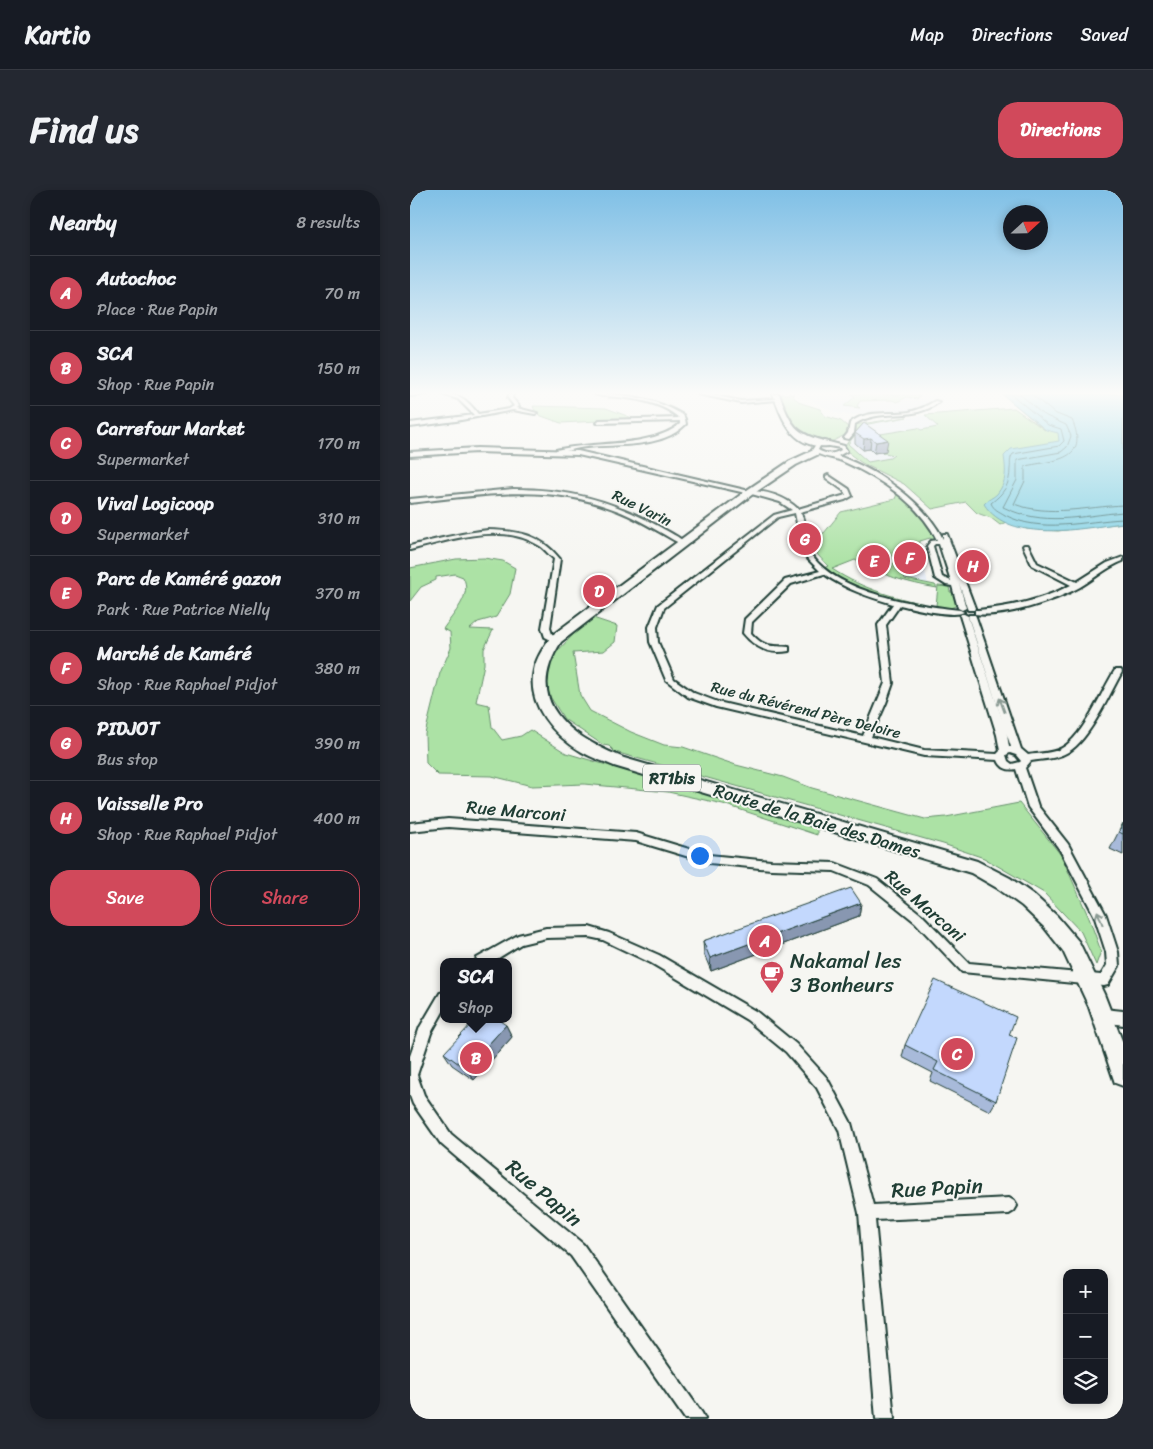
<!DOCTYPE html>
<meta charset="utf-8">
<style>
body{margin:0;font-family:Sriracha,sans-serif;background:#242831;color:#f1f3f6}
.controls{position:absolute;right:15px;bottom:15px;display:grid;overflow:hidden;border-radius:10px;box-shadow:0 2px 8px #0003}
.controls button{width:45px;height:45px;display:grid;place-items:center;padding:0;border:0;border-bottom:1px solid #363941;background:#171b24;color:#f1f3f6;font:25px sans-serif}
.compass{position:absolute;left:593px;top:15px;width:45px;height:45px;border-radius:50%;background:#171b24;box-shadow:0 2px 8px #0003;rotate:68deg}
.you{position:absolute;left:289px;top:665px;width:18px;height:18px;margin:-12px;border:4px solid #fff;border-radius:50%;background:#1a73e8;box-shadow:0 0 0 8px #1a73e833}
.badge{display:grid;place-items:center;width:32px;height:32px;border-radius:50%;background:#d1495b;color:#fff;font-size:16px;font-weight:700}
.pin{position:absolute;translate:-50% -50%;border:2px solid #fff;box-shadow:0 1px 5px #0006}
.popup{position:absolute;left:30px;top:768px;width:72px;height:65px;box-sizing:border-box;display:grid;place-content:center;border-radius:10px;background:#171b24;filter:drop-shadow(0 1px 4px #0005);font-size:16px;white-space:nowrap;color:#9ea1a6}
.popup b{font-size:19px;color:#f1f3f6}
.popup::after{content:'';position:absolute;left:50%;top:100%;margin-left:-10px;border:10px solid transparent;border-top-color:#171b24}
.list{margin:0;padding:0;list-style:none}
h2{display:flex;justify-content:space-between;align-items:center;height:65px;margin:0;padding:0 20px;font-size:21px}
h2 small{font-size:16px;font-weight:400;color:#9ea1a6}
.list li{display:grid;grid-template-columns:32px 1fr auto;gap:15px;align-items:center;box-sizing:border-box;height:75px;padding:0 20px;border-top:1px solid #363941}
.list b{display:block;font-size:19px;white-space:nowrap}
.list p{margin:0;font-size:16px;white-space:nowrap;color:#9ea1a6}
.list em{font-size:16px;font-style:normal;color:#9ea1a6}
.actions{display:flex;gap:10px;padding:15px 20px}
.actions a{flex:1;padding:11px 0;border:1px solid #d1495b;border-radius:20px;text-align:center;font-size:18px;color:#d1495b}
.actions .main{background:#d1495b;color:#fff}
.icon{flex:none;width:28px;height:28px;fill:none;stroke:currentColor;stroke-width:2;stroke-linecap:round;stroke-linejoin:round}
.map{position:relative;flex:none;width:713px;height:1229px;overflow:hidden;border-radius:20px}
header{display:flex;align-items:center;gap:30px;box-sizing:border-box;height:70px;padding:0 25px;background:#171b24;border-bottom:1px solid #363941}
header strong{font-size:24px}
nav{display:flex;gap:28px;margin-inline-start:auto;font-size:18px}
.intro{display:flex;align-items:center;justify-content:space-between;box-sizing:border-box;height:120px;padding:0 30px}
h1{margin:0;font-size:35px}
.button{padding:12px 22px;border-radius:20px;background:#d1495b;color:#fff;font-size:18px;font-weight:700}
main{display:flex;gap:30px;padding:0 30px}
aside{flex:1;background:#171b24;border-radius:20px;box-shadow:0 2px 8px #0003}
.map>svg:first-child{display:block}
.built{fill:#e7edf5}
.green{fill:#ace2a5;stroke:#66906c}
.water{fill:#85d1e4;stroke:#5c969e}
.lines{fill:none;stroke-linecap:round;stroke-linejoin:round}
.shore{stroke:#48787a;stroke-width:1}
.minor-casing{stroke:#1f3d34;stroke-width:4}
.tertiary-casing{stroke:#1f3d34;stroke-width:4}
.secondary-casing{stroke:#1f3d34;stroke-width:4}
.primary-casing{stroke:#1f3d34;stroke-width:4}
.minor{fill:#f6f6f2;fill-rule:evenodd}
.tertiary{fill:#f6f6f2;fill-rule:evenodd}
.secondary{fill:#f6f6f2;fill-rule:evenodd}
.primary{fill:#f6f6f2;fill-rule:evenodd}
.wall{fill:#a8bada;stroke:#1f3d34}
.shaded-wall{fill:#8897b1;stroke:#1f3d34}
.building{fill:#c3d8fd;stroke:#1f3d34}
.oneway{stroke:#8a9a93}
.labels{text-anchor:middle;stroke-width:4;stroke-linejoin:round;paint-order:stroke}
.far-street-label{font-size:15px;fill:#1f3d34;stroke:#f6f6f2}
.shield{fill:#f6f6f2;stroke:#60746d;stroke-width:1}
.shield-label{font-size:16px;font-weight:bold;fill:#1f3d34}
.street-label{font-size:18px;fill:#1f3d34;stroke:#f6f6f2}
.near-poi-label{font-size:21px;fill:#1f3d34;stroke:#f6f6f2;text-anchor:start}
.near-street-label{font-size:21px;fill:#1f3d34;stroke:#f6f6f2}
</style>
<header>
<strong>Kartio</strong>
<nav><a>Map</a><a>Directions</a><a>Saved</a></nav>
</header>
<div class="intro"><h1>Find us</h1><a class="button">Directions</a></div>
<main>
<aside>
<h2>Nearby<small>8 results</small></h2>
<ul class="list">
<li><span class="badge">A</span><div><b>Autochoc</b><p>Place · Rue Papin</p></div><em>70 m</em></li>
<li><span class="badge">B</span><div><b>SCA</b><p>Shop · Rue Papin</p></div><em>150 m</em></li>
<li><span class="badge">C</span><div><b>Carrefour Market</b><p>Supermarket</p></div><em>170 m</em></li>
<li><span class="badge">D</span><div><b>Vival Logicoop</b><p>Supermarket</p></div><em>310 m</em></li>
<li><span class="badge">E</span><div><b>Parc de Kaméré gazon</b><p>Park · Rue Patrice Nielly</p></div><em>370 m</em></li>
<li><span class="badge">F</span><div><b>Marché de Kaméré</b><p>Shop · Rue Raphael Pidjot</p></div><em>380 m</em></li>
<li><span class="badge">G</span><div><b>PIDJOT</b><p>Bus stop</p></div><em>390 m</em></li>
<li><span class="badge">H</span><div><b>Vaisselle Pro</b><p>Shop · Rue Raphael Pidjot</p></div><em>400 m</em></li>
</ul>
<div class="actions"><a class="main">Save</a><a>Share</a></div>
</aside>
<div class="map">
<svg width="713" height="1229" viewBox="0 0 713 1229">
<rect width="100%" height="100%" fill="#f6f6f2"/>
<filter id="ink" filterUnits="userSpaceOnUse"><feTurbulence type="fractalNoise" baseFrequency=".02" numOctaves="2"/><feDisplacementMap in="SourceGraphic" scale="10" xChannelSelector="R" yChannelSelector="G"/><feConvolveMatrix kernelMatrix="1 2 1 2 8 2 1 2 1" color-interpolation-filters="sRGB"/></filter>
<g filter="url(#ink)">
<path class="built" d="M394,204H528L527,209L519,210L517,215L511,218L499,221L468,222L441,225L427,223L404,212Z
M515,225L539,248L488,261L480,268L458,272L438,254L453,235Z
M487,357L509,358L518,393L495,389Z"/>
<path class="green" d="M369,204H384L382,206L391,213L410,219L415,226L431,231L438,237L435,245L421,252H411L404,251L381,237Z
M441,204L510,205L507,209L497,207L487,212L482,210L450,211L447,216L450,218L434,216L445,207Z
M592,204H713V333L648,341L617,339L596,332L590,335L581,328L567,323L556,312L522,319L494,294L452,273L441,265L435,256L442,246L444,235L497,227L453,235L438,254L458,272L480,268L484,265L470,262L476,260L464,245L508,238L511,240L528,237L515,225L604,218L635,240Z
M123,216L196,218L225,229L151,233L126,224Z
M487,304L515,329L527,349L525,351L520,348L510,351L509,358H487L495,389L525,395L527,398C498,393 470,385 445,370L422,379C454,400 488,409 526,416L528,396L539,397L540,402H545L548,414C539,422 526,418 515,416C476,409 447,399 414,378L418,376L407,364L408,344L397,342L414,343L431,322L485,309Z
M74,368L93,371L105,378L100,404L86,427L68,432L60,439L83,440L74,459V474L66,512L79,515L82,537L92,550L111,546L120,540L156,563L407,637V645L313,614L258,602L174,594L122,596L82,586L28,585L16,573L15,544L30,483L41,458L40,442L33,439C43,424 63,405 53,387L45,384L26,387V390L11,397L0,411V378L46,369Z
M183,428L207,436L205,452L194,461L163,463L170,505L180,521L221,542L254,555L273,557L326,575L373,587L402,598L515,629L536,627L609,613L651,665L679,728L691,761L686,775L671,742L634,703L574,668L533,654L205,562L199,556L193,555L154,529L136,500L142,467L176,431Z"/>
<path class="water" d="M592,204H713V333C673,338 600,355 574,314C578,309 583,308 587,304C597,292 596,280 594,266L601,259L649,251L648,243L636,240Z"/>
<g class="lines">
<path class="shore" d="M601,204L638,235L651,239L654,251L649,256L603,264C599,269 601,273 600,279C600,295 593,304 581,313C584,320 589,321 595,325C631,344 674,331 713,329
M610,204L632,224L656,235L661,246L657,257L651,262L607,270V290L593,317C634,337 670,326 713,322
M621,204L644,223L662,230C680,271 645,270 615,276V291L604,314C640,327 676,317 713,315"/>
<defs>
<path id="minor" d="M0,204H18L0,206Z
M32,204C51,204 57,210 68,224L99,219L104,216L98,208L99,204H103L102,208L109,216L107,218L127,223L125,224L103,220L46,231L0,237V233L64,225L48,209Z
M185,204C216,204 245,208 273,225L275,229L276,234C252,259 208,254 176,257C166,258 156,262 146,262V260C183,251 242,258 270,234V231L187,233L189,230L269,228C254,214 229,209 208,207C201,206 191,207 185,204Z
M288,204H297L331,211L365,209L367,210L331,213Z
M525,211L529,212C503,233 471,217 445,234L444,243L439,249L434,248L438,243L440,233C457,219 479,225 499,222C508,220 517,216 525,211Z
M419,252L434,256L437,261L428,266C466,279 515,312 533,349V344H537L565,418L564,420H558L557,418L549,393L556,418L552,420L548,418L542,396L536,395L525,388L517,356L521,351L527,350C510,314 470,288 434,272C424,267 411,268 402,260L406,254ZM410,256H419L430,258L431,260C423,265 415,264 408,260ZM525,354H529L541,391L532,387L523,356Z
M418,285L439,299L442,306L435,310L390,322C398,335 393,352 402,366C430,404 506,415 550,420L554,422C544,428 502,418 490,415L476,435L483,493L476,513L461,547L514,560L587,564L590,561L587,545L550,426L551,424H554L558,426L597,545L599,557H601L558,427L559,425H565L566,427L611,559L618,565C629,563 642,564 652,558C674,546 691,502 705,480H711L712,482C700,503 679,551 658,562C647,569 633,569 621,571L615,578L628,616L658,654L696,725L708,762L709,776L698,795L694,796L552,782L505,732L459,695L424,681L361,679L299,673L226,651L38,637L0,641V633L38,629L226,643L299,665L361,671L425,673L467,689L513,726L559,773L691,785L697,775L696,762L684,725L650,660L618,617L606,579C598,581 591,578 588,570L514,566L306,517L278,507L256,490L240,452L239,437L248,415L364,325L382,320L370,312L338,303V301C355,300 376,307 388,319L436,305L434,301L416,288V286ZM385,323L392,359L398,369L410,381L375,390L335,429L333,443C345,458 360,465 379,461V457C361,455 355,459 341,443L342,432L381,394L414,384C435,399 459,407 483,414L468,435L475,493L453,546L308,512L284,503L264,489L248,452L247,437L254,418L368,327ZM600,563L606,565L611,571L610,572L602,574L598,571L596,565Z
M103,299C158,299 202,310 250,337C259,342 269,347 276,353L271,354C248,342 227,327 203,319C137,293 69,305 0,313V309Z
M78,340C109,341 130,344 150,369L140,438L142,444L149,447V451H143L135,447L132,438L144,369C139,365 135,359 130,356C91,331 40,350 0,360V356C26,349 52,343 78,340Z
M614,355H618L627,373L667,392L697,373L713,367V371C697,377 684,389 670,397C645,411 594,428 565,424V420H568C601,417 632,410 661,395L622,375L613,356Z
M179,737L199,743L249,765L347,822L386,854L417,888L441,933L463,1015L599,1008L604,1011L607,1016L604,1021L599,1024L465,1030L484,1229H466L449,1023L429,940L407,898L376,862L337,830L241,773L193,750L179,747L136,748L111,754L82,772H65L67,768L108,745L136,738Z
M34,802V820L21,843L7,885L14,905L41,944L173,1054L292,1223L295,1229H275L161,1066L31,954L3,914L0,906V866L10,837L30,803Z"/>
<path id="tertiary" d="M67,258L168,261L344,302L340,304L168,265L67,262L0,266V262Z
M694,819L713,821V835L688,831L686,826L688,821Z"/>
<path id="secondary" d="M363,204H369C381,235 384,244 418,252V256C383,259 373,231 363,204Z"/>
<path id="primary" d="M406,259L410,262L409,264L386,275L343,304L151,452C111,513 161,547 214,568L567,671L600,688L624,705L647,726L669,752L694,804L713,853V896L705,893L679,817L653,761L634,737L612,716L587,698L561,683L204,576C193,571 182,568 172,562C144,546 116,514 124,480C126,468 134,457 141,446L337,300L380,271Z"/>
</defs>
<use href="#minor" class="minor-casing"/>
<use href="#tertiary" class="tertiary-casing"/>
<use href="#secondary" class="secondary-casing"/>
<use href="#primary" class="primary-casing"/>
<use href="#minor" class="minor"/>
<use href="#tertiary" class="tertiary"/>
<use href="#secondary" class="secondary"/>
<use href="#primary" class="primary"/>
</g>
<path class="wall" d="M454,233L476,261L464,263L460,259L453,260L445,253V243Z
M713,633V665L700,659Z
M451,713L449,726L301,781L294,764L293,751Z
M96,835L102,847L64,890L42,875L34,863Z
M599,845L586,911L580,921L520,891L523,883L492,867L495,855Z"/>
<path class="shaded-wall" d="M461,248L460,259L453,260L454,249Z
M478,250L476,261L464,263L466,252Z
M451,713L449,726L301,781L300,768Z
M96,835L102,847L64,890L56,879Z"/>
<path class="building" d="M454,233L478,250L466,252L461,248L454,249L445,243Z
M713,634V644L709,642Z
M441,698L451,713L300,768L293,751Z
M525,790L606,827L599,845L607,848L586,911L524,880L528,872L495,855Z
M66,829H87L96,835L56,879L34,863Z"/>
<defs><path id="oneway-shaft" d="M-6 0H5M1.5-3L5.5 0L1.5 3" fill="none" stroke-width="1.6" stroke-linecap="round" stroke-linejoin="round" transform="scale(1.25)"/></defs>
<g class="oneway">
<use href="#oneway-shaft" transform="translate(592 515) rotate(-110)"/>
<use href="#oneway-shaft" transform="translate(690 728) rotate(-111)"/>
</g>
</g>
<linearGradient id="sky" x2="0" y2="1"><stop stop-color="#80c0e6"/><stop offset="0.54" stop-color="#fbfbf9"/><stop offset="1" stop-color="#fbfbf9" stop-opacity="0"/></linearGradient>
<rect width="713" height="376" fill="url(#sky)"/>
<defs>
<symbol id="cafe-pin" viewBox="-11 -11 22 30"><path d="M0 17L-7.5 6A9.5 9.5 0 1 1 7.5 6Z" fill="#d1495b" stroke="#f6f6f2"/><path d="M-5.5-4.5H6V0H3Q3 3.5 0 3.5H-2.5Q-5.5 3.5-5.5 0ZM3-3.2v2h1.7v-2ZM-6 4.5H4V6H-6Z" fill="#fff"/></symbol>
</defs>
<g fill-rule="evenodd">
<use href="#cafe-pin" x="348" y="769" width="28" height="38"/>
</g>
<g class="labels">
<g class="far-street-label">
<text transform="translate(232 318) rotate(26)" y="5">Rue Varin</text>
<text transform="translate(396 520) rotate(14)" y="5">Rue du Révérend Père Deloire</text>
</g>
<rect class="shield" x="233" y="574.5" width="58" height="27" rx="4"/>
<g class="shield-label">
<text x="262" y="594">RT1bis</text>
</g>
<g class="street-label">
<text transform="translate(106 621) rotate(5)" y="6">Rue Marconi</text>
<text transform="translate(407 631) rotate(17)" y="6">Route de la Baie des Dames</text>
<text transform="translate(515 716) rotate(41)" y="6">Rue Marconi</text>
</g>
<g class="near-poi-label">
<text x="380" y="778">Nakamal les<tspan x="380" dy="24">3 Bonheurs</tspan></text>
</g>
<g class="near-street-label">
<text transform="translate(527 998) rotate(-3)" y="7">Rue Papin</text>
<text transform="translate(134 1003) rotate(40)" y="7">Rue Papin</text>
</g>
</g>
</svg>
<div class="controls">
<button>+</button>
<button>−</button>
<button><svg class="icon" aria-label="layers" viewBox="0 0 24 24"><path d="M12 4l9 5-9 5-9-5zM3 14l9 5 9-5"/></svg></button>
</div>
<svg class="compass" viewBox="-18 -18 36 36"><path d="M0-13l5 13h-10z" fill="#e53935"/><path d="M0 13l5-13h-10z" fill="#9ea1a6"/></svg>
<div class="you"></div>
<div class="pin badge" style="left:355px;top:751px">A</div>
<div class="pin badge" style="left:66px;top:868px">B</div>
<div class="popup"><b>SCA</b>Shop</div>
<div class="pin badge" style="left:547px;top:864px">C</div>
<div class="pin badge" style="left:189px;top:401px">D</div>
<div class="pin badge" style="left:464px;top:371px">E</div>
<div class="pin badge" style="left:500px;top:368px">F</div>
<div class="pin badge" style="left:395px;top:349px">G</div>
<div class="pin badge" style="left:563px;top:376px">H</div>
</div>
</main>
